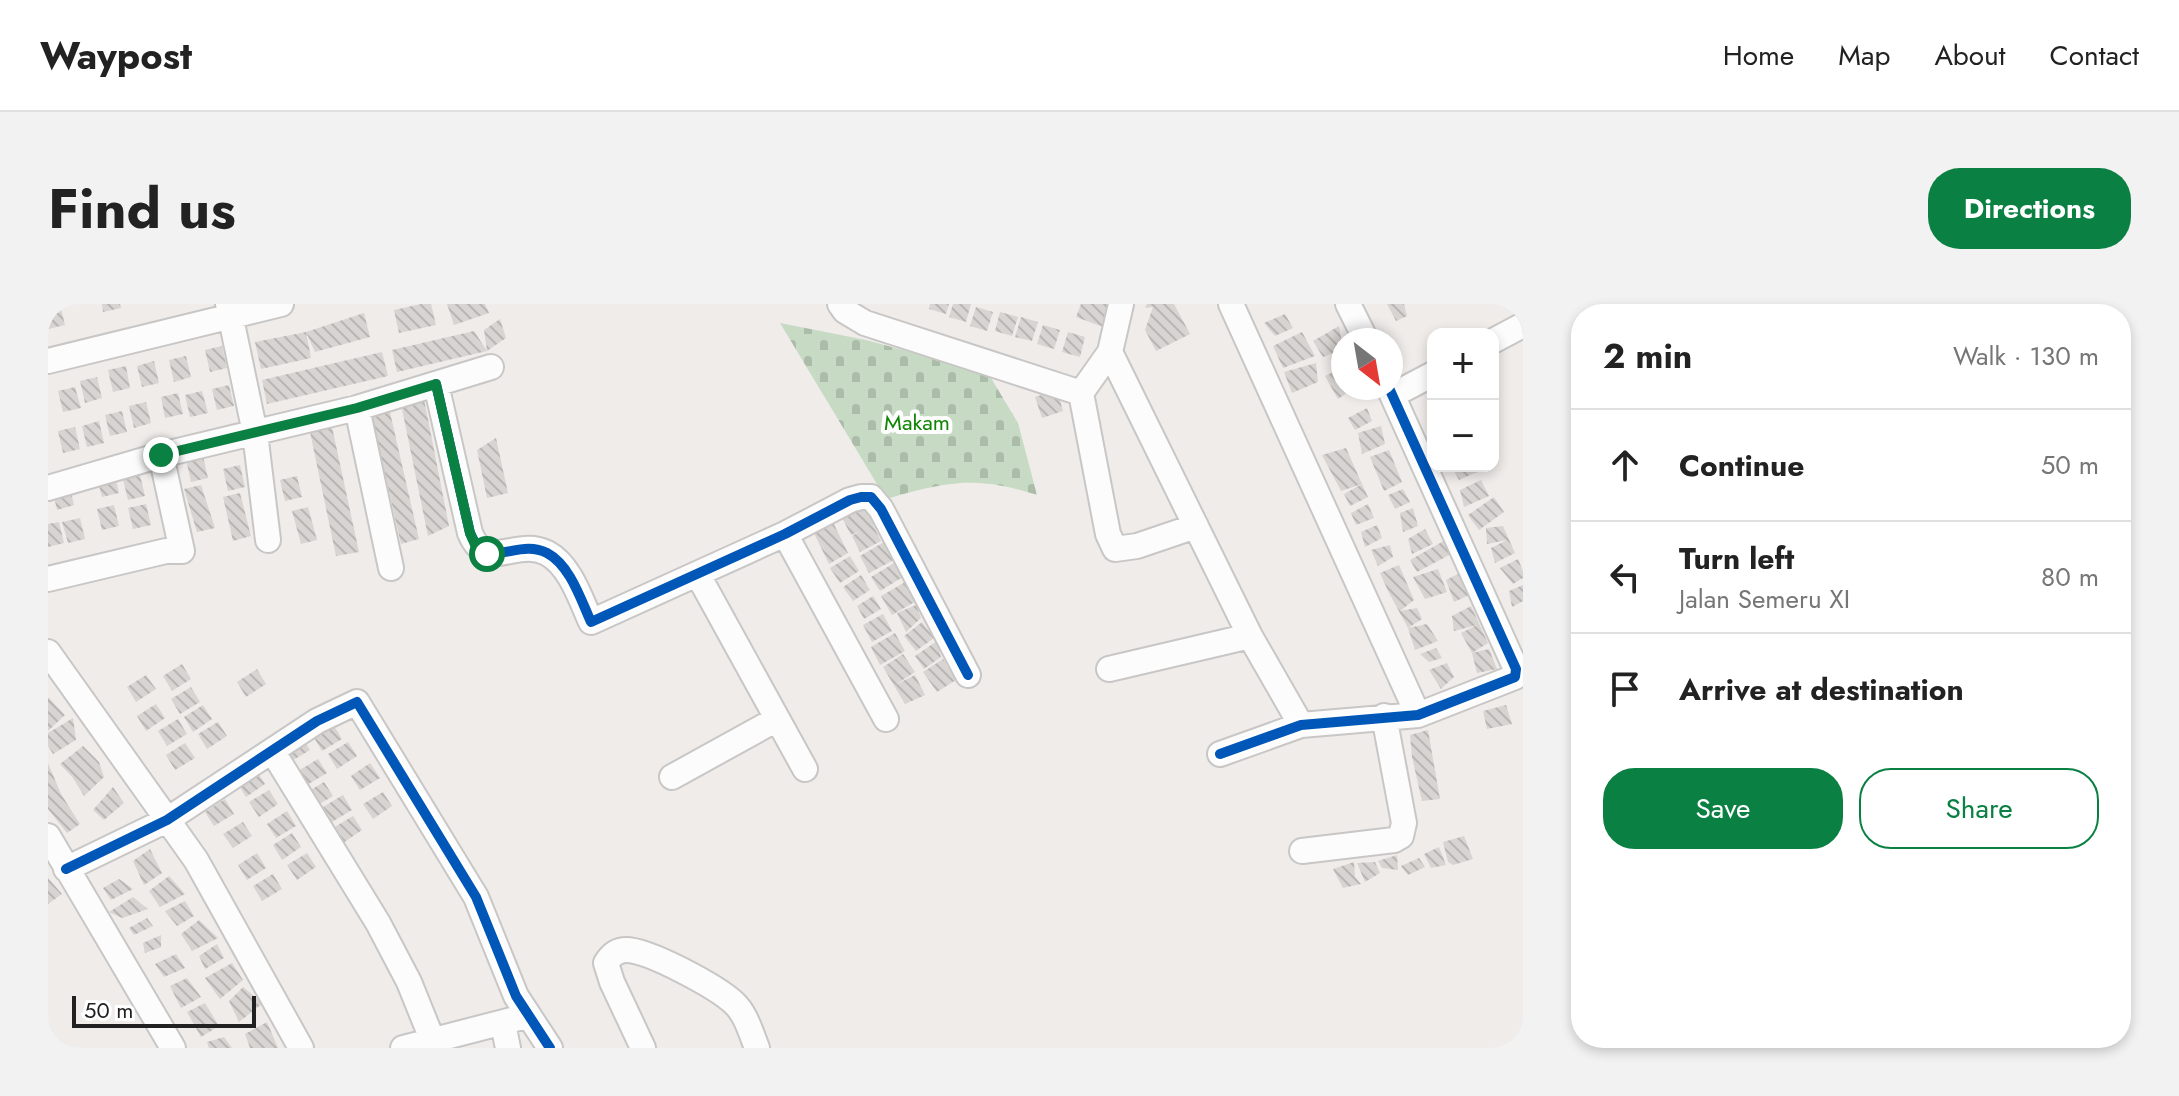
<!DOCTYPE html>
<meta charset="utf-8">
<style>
body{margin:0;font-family:Jost,sans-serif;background:#f2f2f2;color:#222}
.controls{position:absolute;right:24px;top:24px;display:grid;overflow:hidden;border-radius:16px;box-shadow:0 4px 12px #0003}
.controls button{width:72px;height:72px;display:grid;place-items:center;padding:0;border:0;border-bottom:2px solid #e0e0e0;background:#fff;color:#222;font:40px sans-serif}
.compass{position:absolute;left:1283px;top:24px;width:72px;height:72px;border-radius:50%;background:#fff;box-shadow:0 4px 12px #0003;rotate:149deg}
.scale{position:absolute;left:24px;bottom:20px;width:184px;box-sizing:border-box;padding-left:8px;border:4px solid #212121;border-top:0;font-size:22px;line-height:28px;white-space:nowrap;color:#212121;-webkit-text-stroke:6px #fff;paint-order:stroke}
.stop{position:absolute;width:24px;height:24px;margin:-18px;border:6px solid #0b8043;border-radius:50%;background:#fff}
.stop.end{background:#0b8043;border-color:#fff;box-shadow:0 2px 8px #0008}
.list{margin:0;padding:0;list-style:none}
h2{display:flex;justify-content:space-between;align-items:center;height:104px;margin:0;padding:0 32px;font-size:34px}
h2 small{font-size:26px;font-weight:400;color:#767676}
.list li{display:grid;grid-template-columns:52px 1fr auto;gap:24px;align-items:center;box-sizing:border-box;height:112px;padding:0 32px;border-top:2px solid #e0e0e0}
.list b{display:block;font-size:30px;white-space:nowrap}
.list p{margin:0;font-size:26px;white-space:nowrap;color:#767676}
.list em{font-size:26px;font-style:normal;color:#767676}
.actions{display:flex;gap:16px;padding:24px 32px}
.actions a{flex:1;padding:18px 0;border:2px solid #0b8043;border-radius:32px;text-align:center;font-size:28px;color:#0b8043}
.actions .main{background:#0b8043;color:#fff}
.icon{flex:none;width:44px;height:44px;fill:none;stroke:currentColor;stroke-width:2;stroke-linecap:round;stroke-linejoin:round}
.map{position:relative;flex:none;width:1475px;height:744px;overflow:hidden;border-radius:32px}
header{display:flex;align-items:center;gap:48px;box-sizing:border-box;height:112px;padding:0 40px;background:#fff;border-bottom:2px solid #e0e0e0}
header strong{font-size:38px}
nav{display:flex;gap:44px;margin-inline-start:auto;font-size:28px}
.intro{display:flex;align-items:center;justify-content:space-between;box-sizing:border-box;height:192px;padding:0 48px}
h1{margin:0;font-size:56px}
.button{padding:20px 36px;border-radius:32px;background:#0b8043;color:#fff;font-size:28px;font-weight:700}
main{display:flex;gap:48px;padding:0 48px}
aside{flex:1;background:#fff;border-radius:32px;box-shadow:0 4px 12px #0003}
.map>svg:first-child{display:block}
.cemetery{fill:url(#cemetery-stones)}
.building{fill:url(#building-back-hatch)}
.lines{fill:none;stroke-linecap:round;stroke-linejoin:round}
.minor-casing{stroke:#c8c7c6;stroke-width:28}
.minor{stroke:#fdfcfc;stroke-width:24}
.cycleway-casing{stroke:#fff;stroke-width:15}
.cycleway{stroke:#0057b8;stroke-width:10}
.route{stroke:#0b8043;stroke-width:10}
.labels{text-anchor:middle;stroke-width:8;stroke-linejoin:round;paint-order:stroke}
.park-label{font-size:22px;fill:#0d8602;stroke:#fff}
</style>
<header>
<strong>Waypost</strong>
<nav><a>Home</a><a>Map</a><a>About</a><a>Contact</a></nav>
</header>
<div class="intro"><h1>Find us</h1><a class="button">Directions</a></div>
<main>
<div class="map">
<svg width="1475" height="744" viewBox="0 0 1475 744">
<defs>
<pattern id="cemetery-stones" width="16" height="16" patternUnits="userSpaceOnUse" patternTransform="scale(2)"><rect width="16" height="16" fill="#c7dbc4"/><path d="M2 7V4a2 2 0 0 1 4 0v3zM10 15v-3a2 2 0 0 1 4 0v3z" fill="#abbca8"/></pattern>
<pattern id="building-back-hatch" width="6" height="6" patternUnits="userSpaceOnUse" patternTransform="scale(2)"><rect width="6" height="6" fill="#d7d4d2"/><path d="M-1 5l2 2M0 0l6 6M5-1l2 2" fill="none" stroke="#b8b6b4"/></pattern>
</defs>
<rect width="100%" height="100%" fill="#efecea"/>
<path class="cemetery" d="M732,19L818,36L940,69L970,119L989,191C926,171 899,178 838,195Z"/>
<path class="building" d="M9,0H12L17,21L0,25V2Z
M54,0H72L73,4L55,8Z
M373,0H383L388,21L351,29L346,6Z
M399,0H437L441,9L406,21Z
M882,0H901L898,10L881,5Z
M905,0H923L918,18L901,13Z
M1033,0H1070L1061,25L1028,13Z
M1099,0H1126L1142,30L1108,47L1097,26L1105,3L1097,4Z
M1339,0H1356L1359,12L1348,17Z
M928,3L945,8L939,27L922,22Z
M952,8L970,13L964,32L947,27Z
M316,9L322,33L267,48L258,28Z
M1237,10L1245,24L1227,32L1216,19Z
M973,13L990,18L984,37L967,33Z
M452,15L458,34L439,47L436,26Z
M995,21L1012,26L1006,45L989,40Z
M1291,22L1295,45L1275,53L1265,37Z
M426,27L439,47L349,68L344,46Z
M258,28L263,54L213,65L207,38Z
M1020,28L1037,33L1032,53L1014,48Z
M1254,28L1267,52L1235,64L1225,42Z
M174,42L179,64L162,68L157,46Z
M334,48L340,72L219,100L214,76Z
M138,52L143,73L126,78L121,56Z
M106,57L111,79L94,83L89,62Z
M1268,59L1270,78L1244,89L1236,68Z
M78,62L82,84L65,88L60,66Z
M1295,63V84H1306L1290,95L1277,72Z
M49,73L54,94L37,99L32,77Z
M181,81L186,102L169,106L164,85Z
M27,83L33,104L15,108L10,87Z
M1009,86L1015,107L994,114L987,93Z
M154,87L160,109L142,113L137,91Z
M130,89L135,110L117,114L113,93Z
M376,95L401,222L380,232L353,100Z
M98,98L103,119L86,124L81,102Z
M341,104L371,235L353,240L323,108Z
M1319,104L1324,117L1307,126L1300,114Z
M74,107L79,128L62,132L57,111Z
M51,117L56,139L39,143L34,122Z
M1333,122L1337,140L1314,150L1310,129Z
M27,123L32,145L15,149L10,127Z
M284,123L311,248L288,252L262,128Z
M448,134L460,189L439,194L429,146Z
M1298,144L1314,180L1293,187L1274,151Z
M1341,146L1354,178L1336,187L1322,153Z
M155,152L160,174L143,178L138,156Z
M192,161L197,183L180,187L175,165Z
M1410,162H1427L1429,168L1411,176L1405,165Z
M66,167L71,189L54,193L48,171Z
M92,171L97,192L80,196L75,175Z
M249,172L254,193L237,197L232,176Z
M1433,176L1441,192L1416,203L1412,186Z
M21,180L26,201L9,206L4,184Z
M1314,180L1320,193L1302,202L1296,190Z
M153,181L167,224L149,228L136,185Z
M1355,185L1362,198L1347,205L1340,191Z
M192,189L203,232L185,237L175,193Z
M1446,193L1456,208L1431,226L1420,211Z
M98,200L103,221L85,225L80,204Z
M1320,200L1326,214L1308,221L1303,209Z
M66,201L71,222L54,226L49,205Z
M260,203L269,236L253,240L244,207Z
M820,203L828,219L825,221L833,237L812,248L804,232L812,227L803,231L792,210Z
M1365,204L1370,222L1355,228L1352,209Z
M782,212L800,249L781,260L763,223Z
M32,214L37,235L20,239L14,218Z
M11,218L16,239L0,243V220Z
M1329,221L1334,234L1317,243L1313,228Z
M1455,222L1467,249L1447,259L1443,244L1459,236L1439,240L1438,224Z
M1377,225L1385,240L1364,250L1360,235Z
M1401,234L1409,247L1369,268L1362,256Z
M836,238L846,256L821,269L812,252Z
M1342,241L1345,253L1330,262L1323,246Z
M802,252L811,267L792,279L782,264Z
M1470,255L1475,267V274L1465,280L1452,264Z
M846,259L855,273L832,287L823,273Z
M1351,261L1366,296L1352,307L1369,304L1374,315L1360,324L1379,320L1390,337L1367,346L1360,324L1340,287L1332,269Z
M1390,265L1399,288L1377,295L1365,273Z
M1414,268L1426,289L1406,298L1398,276Z
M813,271L822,286L805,297L795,283Z
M859,277L870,296L844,311L833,292Z
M1475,281V297L1464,303L1461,287Z
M825,292L833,305L816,315L809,302Z
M868,301L873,314L858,328L849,309Z
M1423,302L1440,339L1424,349L1413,329L1429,321L1406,327L1404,312Z
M835,310L844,327L824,338L815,321Z
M874,318L886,334L868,347L856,332Z
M847,329L857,347L832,361L823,343Z
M889,337L893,353L876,365L867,352Z
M1388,344L1394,354L1381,358L1372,350Z
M1441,345L1449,365L1429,369L1424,349Z
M855,350L867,368L847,381L867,371L877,391L857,400L835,363Z
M895,355L908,376L889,388L875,368Z
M1399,359L1406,373L1393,385L1381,366Z
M134,360L143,375L124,387L115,372Z
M209,365L218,380L198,393L189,378Z
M98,371L108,385L88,398L79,383Z
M143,383L152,398L132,410L123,395Z
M0,393L17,411L0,427Z
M108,400L117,414L98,427L89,412Z
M155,401L164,415L145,428L136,413Z
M1458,401L1464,420L1439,425L1435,407Z
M25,414L28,436L5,450L0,442V429Z
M130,415L139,430L119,442L110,427Z
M170,418L179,432L159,445L150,430Z
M285,420L294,435L274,447L265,432Z
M1380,426L1392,495L1374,497L1364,453L1362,431Z
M253,431L262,446L242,458L233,444Z
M300,438L309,452L289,465L280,450Z
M137,439L147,454L127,466L118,451Z
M35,442L51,458L56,473L36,492L25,474L12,460Z
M270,455L279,469L259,481L250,467Z
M0,459L13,490L32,520L19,529L0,505Z
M322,459L332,474L312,486L303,472Z
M208,466L217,480L198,493L189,478Z
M276,478L285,492L265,504L256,490Z
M65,483L76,499L56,516L45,506Z
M221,486L230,500L211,513L201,498Z
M335,488L344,502L325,515L315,500Z
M295,491L304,506L284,518L275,503Z
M177,495L186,510L166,522L157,508Z
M239,507L248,522L228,534L219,520Z
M305,512L314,526L295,539L285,524Z
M195,518L204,532L185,544L175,530Z
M244,529L253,543L234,556L225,541Z
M1416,532L1425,555L1405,561L1400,558L1395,538Z
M1391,543L1398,561L1383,564L1376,550Z
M102,545L114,569L96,581L85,557Z
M209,549L218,564L199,576L190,561Z
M259,549L268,563L249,576L239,561Z
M1349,551L1350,566L1334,564L1330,557Z
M1371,554L1377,563L1360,571L1353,562Z
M1306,558L1307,573L1313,580L1295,584L1285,565Z
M1327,558L1332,569L1317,578L1309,559Z
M225,570L234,585L214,597L205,582Z
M121,572L137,590L112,603L101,587Z
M0,574L14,590L0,600Z
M71,575L85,585L63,596L55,584Z
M85,593L100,605L74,614L61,608Z
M137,597L146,612L129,622L117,607Z
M99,614L105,622L86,631L81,624Z
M151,616L170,634L144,647L133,630Z
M113,631V643L97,649L95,639Z
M169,640L176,654L157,665L151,652Z
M128,650L137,664L116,673L107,660Z
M184,659L195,676L172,695L157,674Z
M139,674L153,693L133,704L122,682Z
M195,683L215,699L191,718L181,697Z
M157,699L171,722L153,733L139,708Z
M219,718L230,744H202L197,730Z
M176,733L184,744H161L159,738Z"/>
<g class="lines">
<defs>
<path id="minor" d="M180,0L207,129L220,236
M792,0L797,7L817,19L1033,89
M1073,0L1062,48L1202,332L1253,421
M1183,0L1370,411
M1300,0L1318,36
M1445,37L1475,21
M1062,48L1033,89L1060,230L1067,245L1089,242L1148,222
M0,57L233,0
M388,80L422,229C439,270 468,233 499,249C522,261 533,296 543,318L737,230L802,196L813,193H823L833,205L920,371
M1345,91L1385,70
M309,104L343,264
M0,184L113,151L309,104L443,63
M737,230L838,415
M650,271L757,465
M0,275L118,247H134L113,151
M0,348L148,556L253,744
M1061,365L1202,332
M225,448L330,619L361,678L384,735
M1172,450L1253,421L1370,411L1467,373L1468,365L1341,84
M624,473L729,415
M0,532L125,744
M1254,547L1346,536L1353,532L1356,519L1336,412
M18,565L119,516L269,417L309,398L428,593L468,692L502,744
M455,720L460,744
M355,744L479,712
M595,744L564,678L558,659C563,651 569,646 578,646C601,646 669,683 686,699C698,710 703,729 709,744"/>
</defs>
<use href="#minor" class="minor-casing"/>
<use href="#minor" class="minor"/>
<defs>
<path id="cycleway" d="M388,80L422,229C439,270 468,233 499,249C522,261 533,296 543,318L737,230L802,196L813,193H823L833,205L920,371
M1172,450L1253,421L1370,411L1467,373L1468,365L1341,84
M18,565L119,516L269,417L309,398L428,593L468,692L502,744"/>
</defs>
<use href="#cycleway" class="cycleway-casing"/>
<use href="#cycleway" class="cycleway"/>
</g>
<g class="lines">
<path class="route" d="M113,151L309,104L388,80L422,229L428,243L439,250"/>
</g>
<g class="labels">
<g class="park-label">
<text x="869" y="126">Makam</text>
</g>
</g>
</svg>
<div class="controls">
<button>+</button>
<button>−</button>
</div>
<svg class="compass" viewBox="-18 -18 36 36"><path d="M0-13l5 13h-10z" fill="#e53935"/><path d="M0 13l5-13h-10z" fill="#767676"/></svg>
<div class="scale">50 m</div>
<div class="stop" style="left:439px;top:250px"></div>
<div class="stop end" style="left:113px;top:151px"></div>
</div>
<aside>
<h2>2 min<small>Walk · 130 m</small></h2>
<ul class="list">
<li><svg class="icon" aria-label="ahead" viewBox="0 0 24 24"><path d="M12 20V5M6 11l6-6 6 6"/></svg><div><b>Continue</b></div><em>50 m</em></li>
<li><svg class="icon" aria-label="left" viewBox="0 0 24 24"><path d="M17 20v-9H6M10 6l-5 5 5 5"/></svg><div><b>Turn left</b><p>Jalan Semeru XI</p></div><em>80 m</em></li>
<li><svg class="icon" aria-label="arrive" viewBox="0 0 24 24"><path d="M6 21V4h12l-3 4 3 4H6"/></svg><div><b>Arrive at destination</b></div></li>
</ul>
<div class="actions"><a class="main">Save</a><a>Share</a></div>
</aside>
</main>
